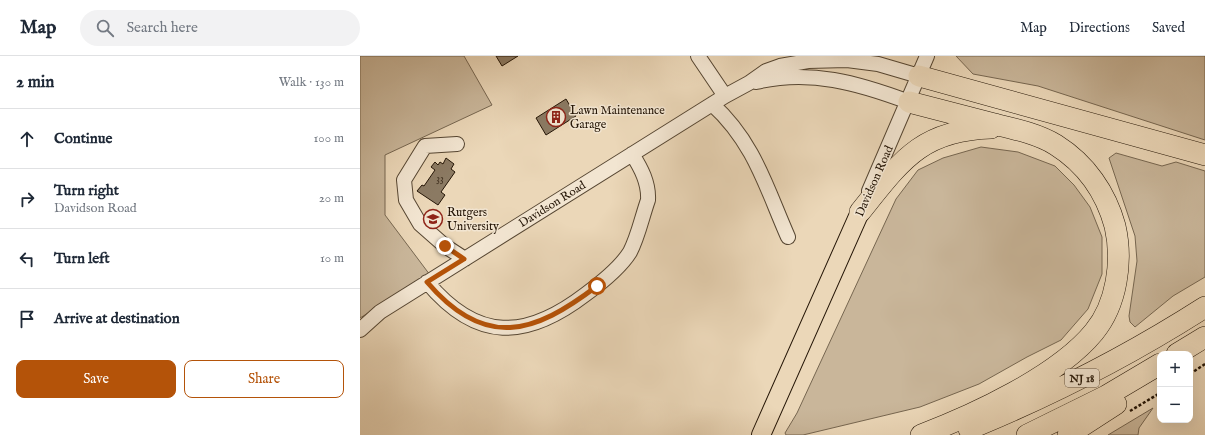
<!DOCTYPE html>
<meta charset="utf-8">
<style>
body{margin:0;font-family:"IM FELL English",serif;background:#f2f2f3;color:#1f2937}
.controls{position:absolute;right:12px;bottom:12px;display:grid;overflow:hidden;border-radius:8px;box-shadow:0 4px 16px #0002}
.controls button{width:36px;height:36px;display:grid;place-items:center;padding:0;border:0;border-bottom:1px solid #e0e1e3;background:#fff;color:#1f2937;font:20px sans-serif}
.stop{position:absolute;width:12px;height:12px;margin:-9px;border:3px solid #b45309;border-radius:50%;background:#fff}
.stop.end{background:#b45309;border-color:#fff;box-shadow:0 1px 4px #0008}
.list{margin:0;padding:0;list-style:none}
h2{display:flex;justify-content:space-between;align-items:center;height:52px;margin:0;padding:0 16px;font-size:17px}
h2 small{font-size:13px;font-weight:400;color:#747a83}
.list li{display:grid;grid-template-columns:26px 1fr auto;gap:12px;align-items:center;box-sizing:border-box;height:60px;padding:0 16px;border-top:1px solid #e0e1e3}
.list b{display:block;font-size:15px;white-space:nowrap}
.list p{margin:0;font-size:13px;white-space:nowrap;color:#747a83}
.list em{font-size:13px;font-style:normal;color:#747a83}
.actions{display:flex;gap:8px;padding:12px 16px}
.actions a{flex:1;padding:9px 0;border:1px solid #b45309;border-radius:8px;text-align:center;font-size:14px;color:#b45309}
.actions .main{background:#b45309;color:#fff}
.icon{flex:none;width:22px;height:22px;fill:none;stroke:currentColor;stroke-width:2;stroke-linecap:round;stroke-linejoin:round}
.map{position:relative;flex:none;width:845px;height:379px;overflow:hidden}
header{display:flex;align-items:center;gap:24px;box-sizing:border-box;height:56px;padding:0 20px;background:#fff;border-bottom:1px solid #e0e1e3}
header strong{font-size:19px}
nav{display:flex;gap:22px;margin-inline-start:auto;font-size:14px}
.search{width:280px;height:36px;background:#f2f2f3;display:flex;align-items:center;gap:10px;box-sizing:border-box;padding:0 14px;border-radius:22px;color:#747a83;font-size:15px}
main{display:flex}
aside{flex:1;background:#fff}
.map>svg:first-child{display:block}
.green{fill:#c9b69a;stroke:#766650}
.building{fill:#8b7a63;stroke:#241506}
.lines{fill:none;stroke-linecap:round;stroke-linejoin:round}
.minor-casing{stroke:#564632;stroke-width:16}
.major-casing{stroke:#241506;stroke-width:20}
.highway-casing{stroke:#241506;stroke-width:22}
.path{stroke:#241506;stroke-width:2.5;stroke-dasharray:3 2;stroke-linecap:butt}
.minor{stroke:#f2e5d1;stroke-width:14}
.major{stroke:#ebd7b8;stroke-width:18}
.highway{stroke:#ebd7b8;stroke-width:21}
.route{stroke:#b45309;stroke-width:5}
.labels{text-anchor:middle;stroke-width:3;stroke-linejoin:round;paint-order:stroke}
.number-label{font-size:10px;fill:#3e2e1d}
.shield{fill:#f2e5d1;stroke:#625343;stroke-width:1}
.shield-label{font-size:11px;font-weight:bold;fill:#241506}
.poi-label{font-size:12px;fill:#241506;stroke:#f2e5d1;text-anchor:start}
.street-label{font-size:12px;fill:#241506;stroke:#f2e5d1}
</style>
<header>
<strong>Map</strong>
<div class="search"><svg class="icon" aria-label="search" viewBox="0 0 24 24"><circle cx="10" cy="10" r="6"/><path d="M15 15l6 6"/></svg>Search here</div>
<nav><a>Map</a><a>Directions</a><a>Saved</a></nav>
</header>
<main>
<aside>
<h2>2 min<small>Walk · 130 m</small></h2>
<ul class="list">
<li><svg class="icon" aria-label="ahead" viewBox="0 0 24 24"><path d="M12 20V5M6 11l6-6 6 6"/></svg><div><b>Continue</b></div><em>100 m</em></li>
<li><svg class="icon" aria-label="right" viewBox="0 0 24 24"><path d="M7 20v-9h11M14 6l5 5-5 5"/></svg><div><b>Turn right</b><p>Davidson Road</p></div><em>20 m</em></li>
<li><svg class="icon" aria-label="left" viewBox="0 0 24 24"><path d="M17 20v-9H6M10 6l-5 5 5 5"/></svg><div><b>Turn left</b></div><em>10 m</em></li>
<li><svg class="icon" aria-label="arrive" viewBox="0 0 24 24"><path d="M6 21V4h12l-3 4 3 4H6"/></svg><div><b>Arrive at destination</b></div></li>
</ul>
<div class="actions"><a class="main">Save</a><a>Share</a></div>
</aside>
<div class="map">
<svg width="845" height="379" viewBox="0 0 845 379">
<rect width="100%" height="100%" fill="#ebd7b8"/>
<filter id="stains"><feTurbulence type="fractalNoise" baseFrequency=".005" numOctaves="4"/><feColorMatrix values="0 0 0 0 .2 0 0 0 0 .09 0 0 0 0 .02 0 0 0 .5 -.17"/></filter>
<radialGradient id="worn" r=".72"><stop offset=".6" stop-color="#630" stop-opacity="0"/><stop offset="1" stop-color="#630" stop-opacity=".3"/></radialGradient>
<path class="green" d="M0,0H104L132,49L25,99V159L70,219L0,262Z
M596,0H845V84L678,30L613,18Z
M621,91L658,96L695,110L714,129L730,151L742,181V218L728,253L701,284L667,301L619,328L560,351L443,379H426L425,377L437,357L536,143L558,114L583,102Z
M756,97L802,110L816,106L845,115V221L813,240L775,271L770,266L769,260L777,205L775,180L749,102Z
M793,352L779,372L778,379H748Z"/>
<path class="building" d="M136,0H158L142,10Z
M206,43L216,60L186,79L176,62Z
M86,102L94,108L91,113L95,116L81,136L85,139L78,149L57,135L62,129L64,130L75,114L71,111L75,106L78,109L80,106L83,108Z"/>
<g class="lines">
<defs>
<path id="minor" d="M338,0L365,40
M396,26C450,13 498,27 549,46
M352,48C394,86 406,131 428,181
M97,88L65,90L44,124L46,144L60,168L85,190L105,203
M509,135L567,0
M67,226C117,286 166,284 226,238C241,227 260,212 270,196C278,181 282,161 288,144C289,127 281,112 272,98
M0,274L20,256L365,40L389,27L406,15L420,10L448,5L487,4L518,8L559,20"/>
<path id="major" d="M401,379L500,156"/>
<path id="highway" d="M559,20L845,99
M549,46C577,53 606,61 634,68C655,73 678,78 696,89C726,108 746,137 755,170C763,205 757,248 734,276C698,320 614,359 561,379
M500,156C541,105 561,74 631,72
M817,298L845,281
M609,373C692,339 770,299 845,251
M667,379L746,340L800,308
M708,379L756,348"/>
</defs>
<use href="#minor" class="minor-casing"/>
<use href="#major" class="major-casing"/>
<use href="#highway" class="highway-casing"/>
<path class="path" d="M830,318L845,308
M770,355L800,337"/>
<use href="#minor" class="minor"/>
<use href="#major" class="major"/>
<use href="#highway" class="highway"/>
</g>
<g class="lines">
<path class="route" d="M85,190L104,203L67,226C125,294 174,278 237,230"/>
</g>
<defs>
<symbol id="building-ring" viewBox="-11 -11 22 22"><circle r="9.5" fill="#f2e5d1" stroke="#8f2418" stroke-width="1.5"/><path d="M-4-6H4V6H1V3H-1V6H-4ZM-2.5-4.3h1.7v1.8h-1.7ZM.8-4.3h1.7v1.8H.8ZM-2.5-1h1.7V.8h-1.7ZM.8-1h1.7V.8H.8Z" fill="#8f2418"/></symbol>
<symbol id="university-ring" viewBox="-11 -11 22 22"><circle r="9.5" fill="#f2e5d1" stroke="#8f2418" stroke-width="1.5"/><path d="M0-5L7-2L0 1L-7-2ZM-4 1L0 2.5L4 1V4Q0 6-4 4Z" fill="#8f2418"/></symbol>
</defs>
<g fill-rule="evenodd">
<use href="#building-ring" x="185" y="50" width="22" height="22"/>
<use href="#university-ring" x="62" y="152" width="22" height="22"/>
</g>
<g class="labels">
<g class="number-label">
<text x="80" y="126">33</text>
</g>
<rect class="shield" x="705" y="313" width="34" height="18" rx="3"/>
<g class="shield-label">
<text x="722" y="326">NJ 18</text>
</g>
<g class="poi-label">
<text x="210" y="58">Lawn Maintenance<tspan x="210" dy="14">Garage</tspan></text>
<text x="87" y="160">Rutgers<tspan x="87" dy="14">University</tspan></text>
</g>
<g class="street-label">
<text transform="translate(514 125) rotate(-66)" y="4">Davidson Road</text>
<text transform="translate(192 148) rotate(-32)" y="4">Davidson Road</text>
</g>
</g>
<rect width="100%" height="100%" filter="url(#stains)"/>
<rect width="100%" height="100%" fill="url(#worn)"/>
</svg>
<div class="controls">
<button>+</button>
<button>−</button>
</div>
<div class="stop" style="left:237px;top:230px"></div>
<div class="stop end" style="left:85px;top:190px"></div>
</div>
</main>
